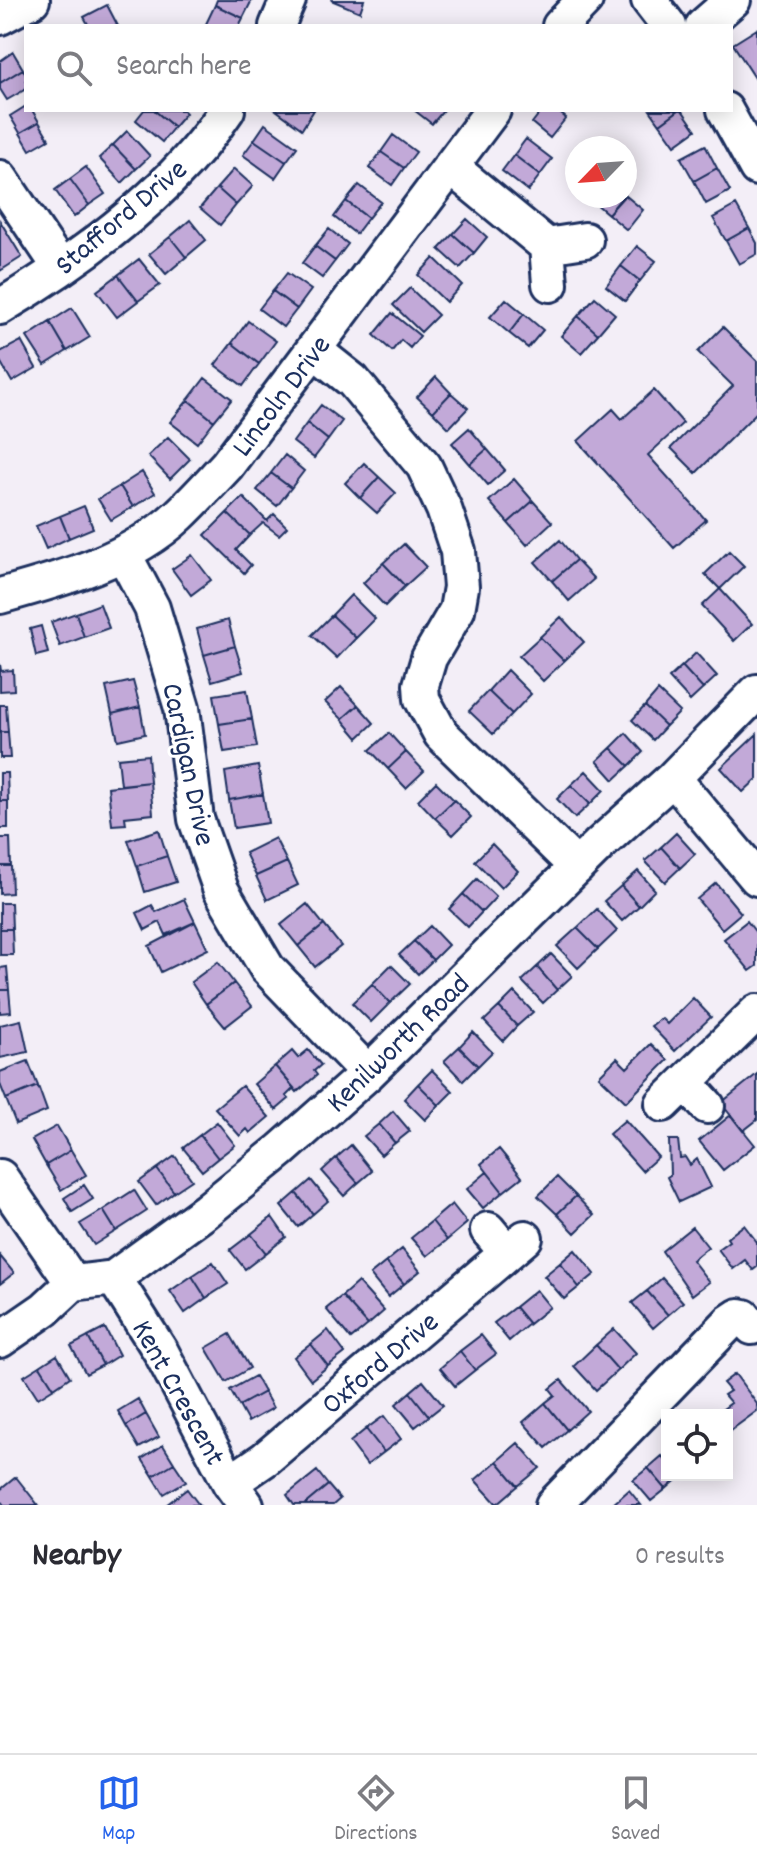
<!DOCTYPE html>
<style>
body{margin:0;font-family:Dekko,sans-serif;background:#f2f2f3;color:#2b2b33}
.controls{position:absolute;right:24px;bottom:24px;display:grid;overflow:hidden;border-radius:0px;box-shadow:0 4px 20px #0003}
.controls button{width:72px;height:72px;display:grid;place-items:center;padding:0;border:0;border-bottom:2px solid #e1e1e2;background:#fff;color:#2b2b33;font:40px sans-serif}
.compass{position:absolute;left:565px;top:136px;width:72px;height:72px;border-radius:50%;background:#fff;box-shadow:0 4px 20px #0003;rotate:245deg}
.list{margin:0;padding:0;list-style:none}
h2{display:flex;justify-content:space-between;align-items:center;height:104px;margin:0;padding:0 32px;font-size:34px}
h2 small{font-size:26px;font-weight:400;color:#7c7c81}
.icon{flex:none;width:44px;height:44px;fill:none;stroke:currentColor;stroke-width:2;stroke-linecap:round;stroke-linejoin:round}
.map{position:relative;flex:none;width:757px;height:1505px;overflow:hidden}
.search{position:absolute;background:#fff;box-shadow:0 4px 20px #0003;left:24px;right:24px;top:24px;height:88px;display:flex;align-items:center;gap:20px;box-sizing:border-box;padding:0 28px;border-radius:0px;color:#7c7c81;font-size:30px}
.sheet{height:248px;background:#fff}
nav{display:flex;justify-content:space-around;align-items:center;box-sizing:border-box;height:112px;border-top:2px solid #e1e1e2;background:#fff;font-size:22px;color:#7c7c81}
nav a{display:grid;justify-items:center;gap:4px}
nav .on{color:#2563eb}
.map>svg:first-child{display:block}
.building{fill:#c2a9d8;stroke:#1b2f5e;stroke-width:2}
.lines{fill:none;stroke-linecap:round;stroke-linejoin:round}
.minor-casing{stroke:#1b2f5e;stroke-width:40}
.minor{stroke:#fff;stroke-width:34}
.labels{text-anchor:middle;stroke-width:6;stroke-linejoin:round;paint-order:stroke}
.street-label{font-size:30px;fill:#1b2f5e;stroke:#fff}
</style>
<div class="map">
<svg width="757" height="1505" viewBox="0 0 757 1505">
<rect width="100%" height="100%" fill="#f3eef7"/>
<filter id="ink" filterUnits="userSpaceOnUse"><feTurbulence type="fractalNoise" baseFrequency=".0125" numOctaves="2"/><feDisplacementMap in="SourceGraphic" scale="16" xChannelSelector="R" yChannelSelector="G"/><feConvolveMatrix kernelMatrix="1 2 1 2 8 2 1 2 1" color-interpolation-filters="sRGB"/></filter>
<g filter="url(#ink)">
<path class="building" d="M217,0H252L243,18L215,5Z
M331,0H364L360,12Z
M107,5L118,26H89L84,17Z
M215,5L243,18L239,26H205Z
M757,29V81L733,44Z
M13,52L23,69L0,83V61Z
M23,69L26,74V89L7,100L0,89V83Z
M26,106V110H32L39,122L20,133L10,116Z
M144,110H154L174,127L162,142L136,120Z
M154,110H183L186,113L174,127Z
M276,110H314L302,129Z
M414,110H444L432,124Z
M542,110H556L566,118L550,138L532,123Z
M650,110H679L660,124Z
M679,110H682L696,130L675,145L660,124Z
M39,122L49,139L30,150L20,133Z
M265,124L297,147L286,162L254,140Z
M127,131L150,156L136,169L113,145Z
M393,135L416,152L404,168L381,152Z
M526,139L552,159L540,175L514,155Z
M254,140L286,162L275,178L243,155Z
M113,145L136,169L122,183L99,158Z
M705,145L717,168L694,181L681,158Z
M381,152L404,168L392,185L369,168Z
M514,155L540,175L528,191L502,171Z
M86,167L105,194L89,205L70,179Z
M717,168L730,191L706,204L694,181Z
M234,169L253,186L236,205L217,188Z
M70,179L89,205L74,217L55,190Z
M359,185L381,202L368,218L346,201Z
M217,188L236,205L220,225L200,208Z
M625,195L643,210L627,230L608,214Z
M591,196H623L608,214L589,198Z
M346,201L368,218L356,234L334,217Z
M736,205L749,228L726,241L713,218Z
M467,219L487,237L474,253L453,234Z
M190,220L206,240L186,257L170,237Z
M0,221L22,257L0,271Z
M749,228L757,243V254L739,264L726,241Z
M329,229L348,244L335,261L315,246Z
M453,234L474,253L460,268L439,249Z
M170,237L186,257L166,274L149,254Z
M315,246L335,261L322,278L302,263Z
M637,246L656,261L640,281L621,266Z
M434,258L462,285L446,302L418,275Z
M139,259L160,285L138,301L118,275Z
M621,266L640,281L625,301L606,286Z
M287,273L311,290L297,309L273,291Z
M118,275L138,301L117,317L97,291Z
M410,288L438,315L421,332L393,305Z
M273,291L297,309L283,327L259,309Z
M595,297L615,314L598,334L578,316Z
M506,299L524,314L509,333L490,317Z
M72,308L90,337L67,351L50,322Z
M392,313L420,336L410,348L401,340L392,351L374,335Z
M524,314L543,330L528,348L509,333Z
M578,316L598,334L581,353L561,336Z
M248,321L276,341L259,364L232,343Z
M50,322L67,351L45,365L27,337Z
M723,327L757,361V412L696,473L671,448L733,386L698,352Z
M21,341L36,368L12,382L0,361V352Z
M232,343L259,364L243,386L215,365Z
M436,377L451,393L433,412L417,397Z
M205,378L232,399L214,421L188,400Z
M654,390L683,423L648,455L706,520L674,548L578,441L613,409L622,419Z
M451,393L468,408L449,428L433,412Z
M188,400L214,421L197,443L170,422Z
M321,405L342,421L328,440L307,423Z
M307,423L328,440L314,458L293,442Z
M469,428L487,449L470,464L452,443Z
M168,437L190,459L170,479L148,456Z
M487,449L505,470L488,485L470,464Z
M285,455L304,471L291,488L271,473Z
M364,463L379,477L360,498L345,483Z
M142,472L155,493L133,507L120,486Z
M271,473L291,488L277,506L257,490Z
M379,477L396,493L377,513L360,498Z
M514,479L533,501L508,523L489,501Z
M120,486L133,507L111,520L98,499Z
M243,497L267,521L274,514L287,527L279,535L263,523L250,535L227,513Z
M533,501L552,522L527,545L508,523Z
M84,506L93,528L69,538L60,516Z
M227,513L250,535L236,550L251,565L244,573L205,535Z
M60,516L69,538L46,549L36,526Z
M560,540L576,560L552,581L535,562Z
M404,544L426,567L405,586L383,563Z
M729,551L744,566L720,589L705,574Z
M192,555L211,580L191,595L172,569Z
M576,560L594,579L569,601L552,581Z
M383,563L405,586L385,606L363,583Z
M720,589L752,624L734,641L702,606Z
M351,595L375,619L356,638L332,615Z
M100,604L109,628L84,637L76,613Z
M76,613L84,637L60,646L51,622Z
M332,615L356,638L337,658L312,635Z
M561,617L584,642L564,661L540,637Z
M228,620L235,646L204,655L197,629Z
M41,626L48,653L36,656L30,629Z
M540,637L564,661L543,681L519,656Z
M235,646L243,672L212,681L204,655Z
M696,653L717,676L703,689L682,666Z
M0,664L1,671L13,670L14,690L0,691Z
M682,666L703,689L690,701L669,678Z
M507,670L531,694L512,714L488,691Z
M133,681L140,707L112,714L106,687Z
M341,687L358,705L342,719L325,702Z
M247,690L252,719L219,724L214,695Z
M488,691L512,714L493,734L469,711Z
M658,691L680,712L666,726L645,706Z
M0,705H6L8,732H0Z
M358,705L374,723L358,738L342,719Z
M645,706L666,726L653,740L632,720Z
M140,707L145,734L118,740L112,714Z
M252,719L257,747L224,752L219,724Z
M0,732H8L10,758H0Z
M389,733L406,752L388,769L370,750Z
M626,733L643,752L629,766L611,748Z
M757,734V779L743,792L721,768Z
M611,748L629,766L614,780L597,761Z
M406,752L424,771L406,788L388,769Z
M148,755L150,782L121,785L118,758Z
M258,766L263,794L229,800L225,772Z
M586,771L604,790L590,804L571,785Z
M0,773H7L8,801H0Z
M150,782L153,814L125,817L126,824L112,825L108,787Z
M436,782L454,800L435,818L418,800Z
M571,785L590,804L575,818L557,799Z
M263,794L268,823L234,828L229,800Z
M454,800L471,817L453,835L435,818Z
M0,801H8V828H0Z
M159,830L167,856L137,866L128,840Z
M676,833L695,854L680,868L661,847Z
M0,838H10L11,866H0Z
M275,838L287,862L256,876L245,853Z
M492,844L518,871L501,888L475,861Z
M661,847L680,868L665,882L645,861Z
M167,856L176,882L145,892L137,866Z
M287,862L298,885L267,900L256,876Z
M0,866H11L12,893L0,894Z
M638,871L655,890L639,906L621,886Z
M477,879L496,897L482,912L463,894Z
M716,883L741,913L722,929L697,899Z
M621,886L639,906L622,921L604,901Z
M463,894L482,912L468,927L449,909Z
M184,899L195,922L166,935L160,922L145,930L137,913L152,905L156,912Z
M0,903H11L12,929H0Z
M307,904L324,925L298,946L281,925Z
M597,909L617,931L598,949L577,928Z
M747,921L757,934V966L750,971L724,939Z
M195,922L208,949L161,972L149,946Z
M324,925L341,946L315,967L298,946Z
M430,926L448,945L433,960L414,941Z
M577,928L598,949L578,968L557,946Z
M0,929H12L13,955H0Z
M414,941L433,960L418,974L399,955Z
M551,954L572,976L557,990L537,967Z
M218,962L234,983L206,1004L191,982Z
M391,965L410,984L390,1003L372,984Z
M7,967L9,990H0V968Z
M537,967L557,990L543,1003L522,981Z
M234,983L252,1006L225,1027L206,1004Z
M372,984L390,1003L371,1022L352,1003Z
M0,990H9L11,1012L0,1013Z
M514,992L533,1012L517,1026L499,1007Z
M693,998L711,1017L675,1051L651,1026L661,1018L667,1024Z
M499,1007L517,1026L503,1041L484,1021Z
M21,1020L28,1052L0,1058V1025Z
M473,1032L492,1052L478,1066L459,1047Z
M651,1044L668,1060L626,1102L599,1076L617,1058L627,1068Z
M459,1047L478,1066L463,1081L444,1061Z
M308,1050L321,1065L314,1071L317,1075L297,1092L275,1066L292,1051L298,1058Z
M28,1061L38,1086L6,1099L0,1084V1072Z
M275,1066L294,1088L286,1096L289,1099L276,1110L254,1084Z
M432,1070L453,1091L439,1105L418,1084Z
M757,1074V1120L743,1131L721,1103Z
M418,1084L439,1105L425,1120L404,1099Z
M38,1086L47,1111L16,1124L6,1099Z
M242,1086L269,1117L250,1133L247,1129L240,1136L215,1108Z
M393,1111L410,1131L395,1143L379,1124Z
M731,1115L755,1145L723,1170L699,1141Z
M625,1120L658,1157L642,1171L609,1134Z
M217,1122L235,1145L218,1158L200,1135Z
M379,1124L395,1143L381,1155L364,1136Z
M57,1126L71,1150L46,1165L32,1140Z
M200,1135L218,1158L202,1171L183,1148Z
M669,1140H678L680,1158L685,1157L690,1165L697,1159L711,1187L679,1202L667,1177L670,1175Z
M351,1145L372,1171L358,1183L336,1158Z
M499,1149L522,1177L503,1192L481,1164Z
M71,1150L86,1175L61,1190L46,1165Z
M175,1156L192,1180L174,1192L157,1169Z
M336,1158L358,1183L344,1196L322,1171Z
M157,1169L174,1192L156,1205L139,1182Z
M487,1172L503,1192L483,1208L467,1189Z
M557,1177L576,1196L557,1214L538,1196Z
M311,1180L328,1201L313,1214L296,1193Z
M84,1185L93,1199L72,1212L64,1198Z
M134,1190L147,1211L116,1231L103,1210Z
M296,1193L313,1214L298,1227L281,1206Z
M576,1196L594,1215L575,1233L557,1214Z
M452,1204L467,1223L447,1240L432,1221Z
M103,1210L116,1231L94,1245L80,1224Z
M272,1217L286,1237L266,1253L251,1234Z
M432,1221L447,1240L427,1256L411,1238Z
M744,1225L757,1242V1267L753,1270L745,1260L733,1269L718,1249L729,1241L727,1238Z
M692,1227L708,1247L692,1260L709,1282L692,1295L662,1251Z
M251,1234L266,1253L245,1269L230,1250Z
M402,1249L420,1271L404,1284L386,1262Z
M575,1250L595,1274L579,1287L560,1263Z
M0,1256L14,1273L0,1284Z
M213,1262L228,1284L206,1298L192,1276Z
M386,1262L404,1284L388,1297L370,1275Z
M560,1263L579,1287L564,1299L544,1276Z
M192,1276L206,1298L185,1313L170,1291Z
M662,1278L683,1302L668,1315L647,1291Z
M358,1282L384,1311L368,1325L342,1296Z
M536,1290L550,1307L529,1324L515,1307Z
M647,1291L668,1315L653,1328L632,1303Z
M342,1296L368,1325L351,1339L326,1309Z
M515,1307L529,1324L509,1341L494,1323Z
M105,1328L119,1355L103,1365L88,1337Z
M614,1329L636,1353L618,1370L596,1345Z
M328,1330L345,1353L328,1366L311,1344Z
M230,1334L250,1368L226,1382L206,1348Z
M481,1335L496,1354L475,1370L460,1351Z
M88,1337L103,1365L86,1374L71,1346Z
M311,1344L328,1366L311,1380L294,1357Z
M596,1345L618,1370L596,1390L574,1366Z
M460,1351L475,1370L455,1386L440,1368Z
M57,1355L70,1377L54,1388L40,1366Z
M40,1366L54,1388L38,1398L24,1376Z
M735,1374L757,1404V1411L727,1433V1415H715L731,1403L724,1395L730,1391L723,1383Z
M255,1376L264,1392L239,1406L230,1390Z
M561,1380L588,1411L567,1430L545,1403L555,1395L550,1389Z
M423,1381L443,1405L429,1416L410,1392Z
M264,1392L273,1408L248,1422L239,1406Z
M410,1392L429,1416L415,1427L396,1404Z
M138,1399L146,1414L126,1426L118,1411Z
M545,1403L567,1430L546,1448L523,1422Z
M146,1414L159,1437L139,1448L126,1426Z
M384,1416L401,1439L384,1452L366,1429Z
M366,1429L384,1452L367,1465L350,1442Z
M518,1443L540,1468L518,1486L497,1461Z
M163,1445L174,1463L153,1476L142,1459Z
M662,1456L667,1462V1475L680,1477L666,1489L648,1468Z
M497,1461L518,1486L497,1504L475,1480Z
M174,1463L186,1481L164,1494L153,1476Z
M648,1468L666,1489L651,1501L633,1480Z
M317,1471L328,1485L304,1505H294L287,1495Z
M16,1477L38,1505H4L0,1500V1490Z
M328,1485L340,1499L333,1505H304Z
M187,1489L199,1505H166Z
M629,1490L641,1505H612Z"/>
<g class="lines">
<defs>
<path id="minor" d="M649,0L669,26
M0,17L32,0
M277,26L288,0
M560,26L585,0
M703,26L733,0
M725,110L757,168
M451,167L547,246L550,284
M0,178L60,267
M547,246L585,240
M0,307C84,257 173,192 227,110
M314,350L353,381L424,466L444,509L458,551L461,587L457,610L429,658L421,685L422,699L441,734L577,867
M123,553L152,608L182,708L196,819L221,890L267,968L368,1073
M0,596C62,579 131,560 179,515C196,499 211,482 227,465L493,110
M673,778L757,878
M686,1083L707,1106
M663,1104L757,1012
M0,1177L73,1283
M488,1230L507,1253
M114,1278L161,1352L230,1483L246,1505
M0,1340L45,1309L73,1283L114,1278L206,1211L281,1150L368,1073L600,844L673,778L757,692
M230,1483L265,1459L525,1238
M553,1505L730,1322L739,1316L744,1317L752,1327"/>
</defs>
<use href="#minor" class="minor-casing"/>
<use href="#minor" class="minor"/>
</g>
</g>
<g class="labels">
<g class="street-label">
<text transform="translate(120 216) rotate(-40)" y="10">Stafford Drive</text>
<text transform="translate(280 395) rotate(-53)" y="10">Lincoln Drive</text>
<text transform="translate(190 764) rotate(78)" y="10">Cardigan Drive</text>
<text transform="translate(397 1042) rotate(-44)" y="10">Kenilworth Road</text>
<text transform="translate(379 1362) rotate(-40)" y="10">Oxford Drive</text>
<text transform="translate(180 1392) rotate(61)" y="10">Kent Crescent</text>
</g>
</g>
</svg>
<div class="controls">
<button><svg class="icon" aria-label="locate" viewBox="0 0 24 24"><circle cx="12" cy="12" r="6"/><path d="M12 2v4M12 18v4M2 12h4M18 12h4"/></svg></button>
</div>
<svg class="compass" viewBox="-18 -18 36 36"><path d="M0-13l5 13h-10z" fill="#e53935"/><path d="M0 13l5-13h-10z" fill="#7c7c81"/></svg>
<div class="search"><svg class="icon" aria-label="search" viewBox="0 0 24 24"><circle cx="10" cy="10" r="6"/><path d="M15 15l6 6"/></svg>Search here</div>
</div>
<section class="sheet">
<h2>Nearby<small>0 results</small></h2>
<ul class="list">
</ul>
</section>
<nav>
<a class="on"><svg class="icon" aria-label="map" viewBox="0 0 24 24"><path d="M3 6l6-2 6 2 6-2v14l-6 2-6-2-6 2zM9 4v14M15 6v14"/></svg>Map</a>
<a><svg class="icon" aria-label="directions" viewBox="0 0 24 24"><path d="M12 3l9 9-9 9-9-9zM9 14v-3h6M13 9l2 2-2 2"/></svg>Directions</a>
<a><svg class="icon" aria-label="saved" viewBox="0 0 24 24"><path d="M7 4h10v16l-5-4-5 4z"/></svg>Saved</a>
</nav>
